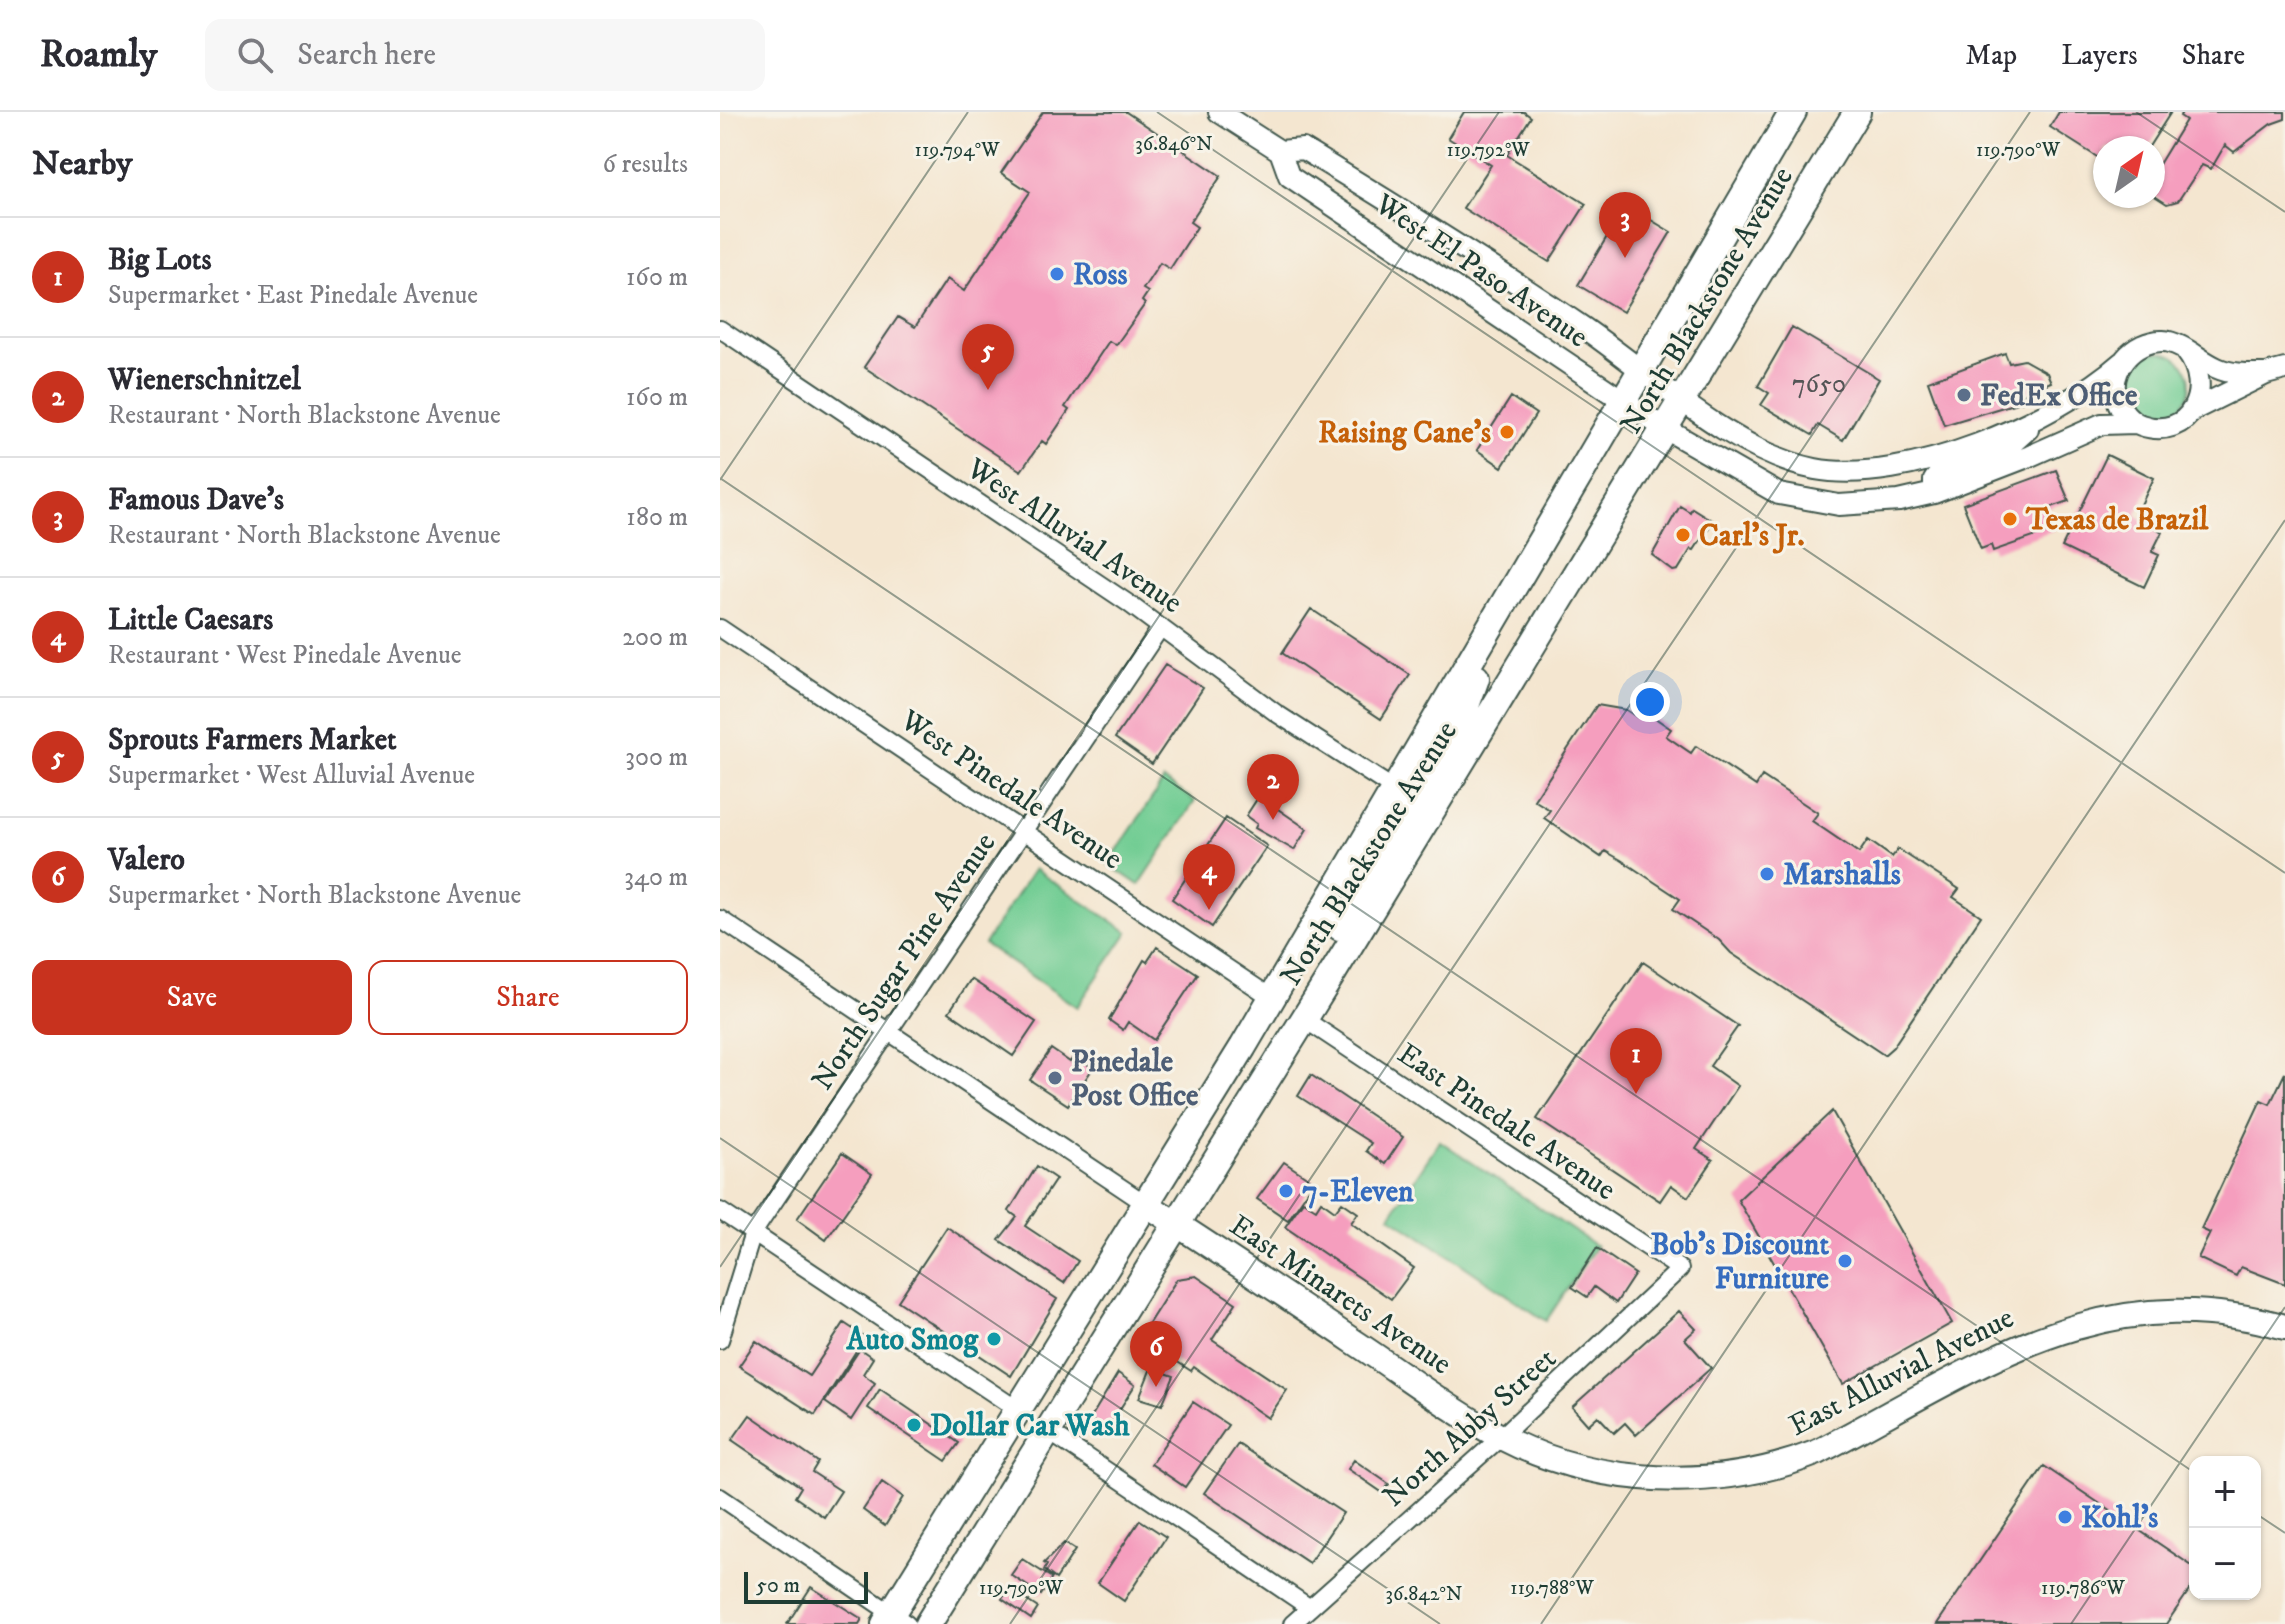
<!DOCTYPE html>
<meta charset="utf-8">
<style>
body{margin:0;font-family:"IM FELL DW Pica",serif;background:#f7f7f7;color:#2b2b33}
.controls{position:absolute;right:24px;bottom:24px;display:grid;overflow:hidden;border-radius:16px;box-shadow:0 2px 6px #0004}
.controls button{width:72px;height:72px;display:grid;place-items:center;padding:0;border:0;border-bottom:2px solid #e1e1e2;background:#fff;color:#2b2b33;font:40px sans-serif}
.compass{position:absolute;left:1373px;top:24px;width:72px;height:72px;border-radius:50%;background:#fff;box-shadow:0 2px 6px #0004;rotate:34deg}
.scale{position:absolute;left:24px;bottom:20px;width:124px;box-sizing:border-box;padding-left:8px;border:4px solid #1f3d34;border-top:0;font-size:22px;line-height:28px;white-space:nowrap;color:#1f3d34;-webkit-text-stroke:6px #f7f3e8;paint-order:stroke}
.you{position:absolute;left:930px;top:590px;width:28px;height:28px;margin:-20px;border:6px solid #fff;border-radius:50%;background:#1a73e8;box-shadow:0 0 0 12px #1a73e833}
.badge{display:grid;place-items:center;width:52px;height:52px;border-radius:50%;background:#c8321e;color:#fff;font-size:26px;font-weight:700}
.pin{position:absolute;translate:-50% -66px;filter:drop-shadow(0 2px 4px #0008)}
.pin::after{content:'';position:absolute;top:42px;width:28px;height:24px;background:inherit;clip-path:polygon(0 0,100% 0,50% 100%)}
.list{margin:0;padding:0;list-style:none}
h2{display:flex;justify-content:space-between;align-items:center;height:104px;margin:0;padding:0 32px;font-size:34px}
h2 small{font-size:26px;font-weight:400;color:#7c7c81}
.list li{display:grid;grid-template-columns:52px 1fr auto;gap:24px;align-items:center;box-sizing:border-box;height:120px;padding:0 32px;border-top:2px solid #e1e1e2}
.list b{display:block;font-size:30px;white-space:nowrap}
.list p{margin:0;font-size:26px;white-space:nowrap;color:#7c7c81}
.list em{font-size:26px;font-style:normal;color:#7c7c81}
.actions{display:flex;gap:16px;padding:24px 32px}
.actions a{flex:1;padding:18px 0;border:2px solid #c8321e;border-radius:16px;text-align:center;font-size:28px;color:#c8321e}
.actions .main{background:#c8321e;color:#fff}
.icon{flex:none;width:44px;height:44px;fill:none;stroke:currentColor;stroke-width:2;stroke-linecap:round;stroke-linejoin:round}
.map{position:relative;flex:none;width:1565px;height:1512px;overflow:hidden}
header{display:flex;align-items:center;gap:48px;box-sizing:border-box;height:112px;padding:0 40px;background:#fff;border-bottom:2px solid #e1e1e2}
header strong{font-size:38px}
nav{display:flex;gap:44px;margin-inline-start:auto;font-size:28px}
.search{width:560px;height:72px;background:#f7f7f7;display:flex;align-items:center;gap:20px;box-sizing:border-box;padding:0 28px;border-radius:16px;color:#7c7c81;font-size:30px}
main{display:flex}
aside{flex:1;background:#fff}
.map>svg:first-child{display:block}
.green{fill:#73cd94;stroke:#498564;stroke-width:2}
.building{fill:#f59ebe}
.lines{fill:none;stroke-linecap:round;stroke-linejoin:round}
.minor-casing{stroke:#3f564b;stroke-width:20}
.tertiary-casing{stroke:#3f564b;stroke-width:24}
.secondary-casing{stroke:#3f564b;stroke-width:28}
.primary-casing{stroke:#3f564b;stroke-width:30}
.minor{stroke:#fff;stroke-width:16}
.tertiary{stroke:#fff;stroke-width:20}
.secondary{stroke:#fff;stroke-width:24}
.primary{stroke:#fff;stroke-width:26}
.ticks{fill:none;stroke:#1f3d34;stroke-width:2;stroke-opacity:0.45}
.shop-dot{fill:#3f7fe0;stroke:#f7f3e8;stroke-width:3}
.service-dot{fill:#5c6f8a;stroke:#f7f3e8;stroke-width:3}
.food-dot{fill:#e8710a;stroke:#f7f3e8;stroke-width:3}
.culture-dot{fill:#0f9aa8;stroke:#f7f3e8;stroke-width:3}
.labels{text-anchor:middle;stroke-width:6;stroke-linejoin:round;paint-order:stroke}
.number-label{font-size:26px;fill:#545556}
.street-label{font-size:30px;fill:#1f3d34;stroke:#f7f3e8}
.shop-label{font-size:30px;font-weight:bold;fill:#366cbe;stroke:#f7f3e8;text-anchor:start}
.service-label{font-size:30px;font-weight:bold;fill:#4e5e75;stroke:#f7f3e8;text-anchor:start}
.food-label{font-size:30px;font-weight:bold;fill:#c56008;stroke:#f7f3e8;text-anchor:start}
.culture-label{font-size:30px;font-weight:bold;fill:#0d838f;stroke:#f7f3e8;text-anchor:end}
.ticks-label{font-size:20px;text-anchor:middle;fill:#1f3d34;stroke:#f7f3e8;stroke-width:6;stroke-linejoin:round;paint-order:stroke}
</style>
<header>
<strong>Roamly</strong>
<div class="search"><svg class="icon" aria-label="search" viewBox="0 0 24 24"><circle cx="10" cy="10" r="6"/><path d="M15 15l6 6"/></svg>Search here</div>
<nav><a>Map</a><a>Layers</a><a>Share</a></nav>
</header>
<main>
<aside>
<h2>Nearby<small>6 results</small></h2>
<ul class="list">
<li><span class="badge">1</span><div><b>Big Lots</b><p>Supermarket · East Pinedale Avenue</p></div><em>160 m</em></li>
<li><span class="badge">2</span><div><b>Wienerschnitzel</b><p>Restaurant · North Blackstone Avenue</p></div><em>160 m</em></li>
<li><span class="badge">3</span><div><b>Famous Dave's</b><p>Restaurant · North Blackstone Avenue</p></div><em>180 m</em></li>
<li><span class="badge">4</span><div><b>Little Caesars</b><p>Restaurant · West Pinedale Avenue</p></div><em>200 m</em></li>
<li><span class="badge">5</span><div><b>Sprouts Farmers Market</b><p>Supermarket · West Alluvial Avenue</p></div><em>300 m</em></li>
<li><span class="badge">6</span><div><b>Valero</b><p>Supermarket · North Blackstone Avenue</p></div><em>340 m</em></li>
</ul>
<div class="actions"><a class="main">Save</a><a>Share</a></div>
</aside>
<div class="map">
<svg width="1565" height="1512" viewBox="0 0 1565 1512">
<rect width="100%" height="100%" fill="#f7f3e8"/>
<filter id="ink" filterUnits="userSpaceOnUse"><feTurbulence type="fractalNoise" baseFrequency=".0125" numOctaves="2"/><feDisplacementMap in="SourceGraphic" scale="16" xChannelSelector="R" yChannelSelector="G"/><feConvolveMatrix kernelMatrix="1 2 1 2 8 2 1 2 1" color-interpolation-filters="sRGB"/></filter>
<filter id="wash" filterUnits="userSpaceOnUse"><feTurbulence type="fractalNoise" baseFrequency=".006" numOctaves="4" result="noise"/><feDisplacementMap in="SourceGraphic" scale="32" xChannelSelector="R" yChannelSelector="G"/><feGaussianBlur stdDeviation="1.8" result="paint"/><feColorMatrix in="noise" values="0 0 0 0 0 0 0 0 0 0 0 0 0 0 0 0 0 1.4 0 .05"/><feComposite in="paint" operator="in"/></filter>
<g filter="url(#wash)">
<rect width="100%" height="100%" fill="#f4e6d0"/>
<path class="green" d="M1406 272a32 32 0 1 1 64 0a32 32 0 1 1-64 0Z
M444,668L475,689L419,773L388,752Z
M314,757L408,820L357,895L264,832Z
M720,1029L876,1134L826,1209L670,1104Z"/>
<g id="blocks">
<path class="building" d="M323,0H406L501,64L470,110L477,115L450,157L440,151L423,177L428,180L422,189L425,192L396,233L389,229L345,295L349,298L326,332L322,329L301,359L144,255L178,205L195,215L227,167L244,179L310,80L281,61Z
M744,0H804L811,5L787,43L866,92L829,150L743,96L771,53L728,26Z
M1339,0H1451L1428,36H1385V50L1330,15Z
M1462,0H1565V7L1551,12L1514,40L1505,33L1491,57L1482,53L1458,89L1447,92L1433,83V62L1466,8L1460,4Z
M906,93L951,120L903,200L858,173Z
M1072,215L1159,267L1123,328L1098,313L1092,323L1041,293L1049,281L1038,274Z
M1285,241L1289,251L1304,248L1327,261L1331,270L1301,283L1303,289L1224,313L1208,269Z
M791,285L816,302L782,355L757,338Z
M1387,343L1434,366L1416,403L1442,420L1432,440L1439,443L1424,475L1342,435Z
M1336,358L1349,389L1326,397L1334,418L1273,439L1271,433L1261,437L1243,392Z
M960,394L970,400L972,396L993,409L974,438L971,437L958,458L953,459L932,443Z
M591,497L690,563L661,607L562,541Z
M445,553L483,576L432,652L395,626Z
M877,593L906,598L917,605L922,597L951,617L946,624L971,641L976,634L1036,674L1042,664L1098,701L1092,709L1139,741L1148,728L1172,745L1178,737L1239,777L1233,785L1261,804L1173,935L1164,943L1011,841L999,828L953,797L960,787L901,748L885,739L881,745L824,706L830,698L814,688Z
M539,684L587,717L574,738L535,716L537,712L526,704Z
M506,706L547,734L492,815L452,787Z
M437,835L478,862L434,928L408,910L403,918L389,908L424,848L427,850Z
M923,850L1018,914L990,954L1018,974L976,1037L993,1048L968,1085L951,1073L940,1089L817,1007Z
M251,867L316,910L293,944L229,900Z
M331,937L350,950L354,944L373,956L348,993L310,968Z
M1565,961V1172L1521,1155L1516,1164L1478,1146L1490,1121L1481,1117L1541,988L1550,992Z
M591,963L683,1025L665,1052L646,1039L651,1031L578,984Z
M1112,999L1232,1211L1123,1272L1018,1088Z
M122,1041L152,1062L106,1128L77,1107Z
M564,1050L594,1070L568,1108L537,1087Z
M317,1054L336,1067L305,1114L358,1149L344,1171L279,1128L297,1105L289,1099Z
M583,1089L596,1097L601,1089L615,1099L622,1090L638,1101L631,1111L694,1156L671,1187L565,1115Z
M227,1115L337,1187L291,1264L178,1189Z
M877,1136L915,1162L896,1191L874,1175L867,1185L852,1175Z
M476,1164L516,1191L492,1228L567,1278L548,1306L474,1255L471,1259L420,1225L457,1167Z
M959,1199L976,1217L965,1227L991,1256L916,1323L905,1311L894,1321L878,1304L868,1313L852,1295Z
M124,1211L145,1225L95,1303L19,1254L36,1229L89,1264Z
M140,1237L153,1246L143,1262L155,1271L131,1308L105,1290Z
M431,1256L454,1264L442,1293L419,1286Z
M398,1261L415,1273L386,1319L370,1307Z
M160,1277L239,1331L226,1349L148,1296Z
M473,1290L508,1313L465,1375L431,1352Z
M30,1303L98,1350L92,1360L121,1379L104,1405L75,1385L81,1375L12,1328Z
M518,1332L623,1401L589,1451L484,1381Z
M634,1348L669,1372L663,1381L628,1357Z
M1324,1354L1475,1456V1470L1446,1512H1217Z
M162,1370L183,1385L165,1414L143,1398Z
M420,1408L446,1425L404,1489L378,1471Z
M344,1431L355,1438L336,1467L324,1458L327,1453L324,1451Z
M302,1447L332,1466L321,1483L291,1463Z
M91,1475L142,1507L139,1512H67Z
M289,1477L318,1496L311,1507L282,1487Z"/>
</g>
</g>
<g filter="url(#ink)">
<use href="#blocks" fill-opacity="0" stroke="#3f564b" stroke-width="2"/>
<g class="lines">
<defs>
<path id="minor" d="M0,217L408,491L556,601L677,679
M0,516L552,886
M0,807L426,1092
M0,1099L298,1298
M0,1228L33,1121L441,515
M328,1319L590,1496
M0,1385L187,1512
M572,1512L781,1325L960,1157L584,907"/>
<path id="tertiary" d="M499,0L560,39L569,64L944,316L1059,382L1119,393L1179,389L1214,381L1310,344L1382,312L1415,311
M560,39L583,37C678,95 772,153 864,216C932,263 1014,341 1095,357C1186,374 1334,310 1402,250
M1466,239C1496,276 1470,330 1421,313C1410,309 1400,298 1397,287C1387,258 1414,228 1443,229C1462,230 1480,249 1497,256C1512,263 1530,262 1546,262
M1471,299L1546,262L1565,257
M1214,381V368L1220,361L1288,335L1308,317"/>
<path id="secondary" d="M426,1092C495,1137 564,1182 633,1229C682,1261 729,1298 781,1325C877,1375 998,1380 1098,1340C1256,1258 1378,1162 1565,1215"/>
<path id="primary" d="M707,707L696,693V685L744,599L756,566
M620,815L679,716L684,696L677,679
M165,1512L523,935L1073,0
M208,1512L614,859L1137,0"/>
</defs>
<use href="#minor" class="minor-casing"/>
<use href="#tertiary" class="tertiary-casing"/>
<use href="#secondary" class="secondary-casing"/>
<use href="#primary" class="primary-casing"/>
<use href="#minor" class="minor"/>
<use href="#tertiary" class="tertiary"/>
<use href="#secondary" class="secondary"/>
<use href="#primary" class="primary"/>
</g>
</g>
<path class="ticks" d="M437,0L1565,761M1416,0L1565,100M0,366L1475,1361M0,368L248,0M0,1026L720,1512M0,1155L779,0M1535,1401L1565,1421M290,1512L1310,0M821,1512L1565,408M1351,1512L1565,1195"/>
<g class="shop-dot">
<circle cx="337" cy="162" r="8"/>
<circle cx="1047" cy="762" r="8"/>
<circle cx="566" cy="1079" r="8"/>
<circle cx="1125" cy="1149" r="8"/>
<circle cx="1345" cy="1405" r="8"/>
</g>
<g class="service-dot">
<circle cx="1244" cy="283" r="8"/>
<circle cx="335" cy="966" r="8"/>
</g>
<g class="food-dot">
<circle cx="787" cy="320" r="8"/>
<circle cx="1290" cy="407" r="8"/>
<circle cx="963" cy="423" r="8"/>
</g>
<g class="culture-dot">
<circle cx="274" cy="1227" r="8"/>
<circle cx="194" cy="1313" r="8"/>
</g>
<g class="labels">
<g class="number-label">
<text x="1099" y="280">7650</text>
</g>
<g class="street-label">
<text transform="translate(762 158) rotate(34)" y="10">West El Paso Avenue</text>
<text transform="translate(986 188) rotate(-59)" y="10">North Blackstone Avenue</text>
<text transform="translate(355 423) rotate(34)" y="10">West Alluvial Avenue</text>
<text transform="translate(292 677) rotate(34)" y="10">West Pinedale Avenue</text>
<text transform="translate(648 741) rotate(-58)" y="10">North Blackstone Avenue</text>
<text transform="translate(183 849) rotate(-56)" y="10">North Sugar Pine Avenue</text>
<text transform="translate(787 1009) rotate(34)" y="10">East Pinedale Avenue</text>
<text transform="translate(621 1182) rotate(34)" y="10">East Minarets Avenue</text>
<text transform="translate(1181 1259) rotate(-27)" y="10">East Alluvial Avenue</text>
<text transform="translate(749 1315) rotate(-42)" y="10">North Abby Street</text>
</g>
<g class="shop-label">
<text x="353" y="172">Ross</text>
<text x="1063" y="772">Marshalls</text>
<text x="582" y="1089">7-Eleven</text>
<text x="1109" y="1142" text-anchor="end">Bob's Discount<tspan x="1109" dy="34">Furniture</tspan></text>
<text x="1361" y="1415">Kohl's</text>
</g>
<g class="service-label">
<text x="1260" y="293">FedEx Office</text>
<text x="351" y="959">Pinedale<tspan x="351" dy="34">Post Office</tspan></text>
</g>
<g class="food-label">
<text x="771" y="330" text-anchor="end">Raising Cane's</text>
<text x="1306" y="417">Texas de Brazil</text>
<text x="979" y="433">Carl's Jr.</text>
</g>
<g class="culture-label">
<text x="258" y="1237">Auto Smog</text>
<text x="210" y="1323" text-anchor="start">Dollar Car Wash</text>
</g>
</g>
<g class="ticks-label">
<text x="454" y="38">36.846°N</text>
<text x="237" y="44">119.794°W</text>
<text x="768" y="44">119.792°W</text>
<text x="1298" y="44">119.790°W</text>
<text x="301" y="1482">119.790°W</text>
<text x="832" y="1482">119.788°W</text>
<text x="1363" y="1482">119.786°W</text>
<text x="704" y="1488">36.842°N</text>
</g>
</svg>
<div class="controls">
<button>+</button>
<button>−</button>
</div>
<svg class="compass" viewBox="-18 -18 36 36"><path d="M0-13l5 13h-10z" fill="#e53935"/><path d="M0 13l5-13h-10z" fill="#7c7c81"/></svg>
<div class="scale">50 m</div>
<div class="you"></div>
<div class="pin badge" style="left:916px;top:982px">1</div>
<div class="pin badge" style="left:553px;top:708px">2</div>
<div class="pin badge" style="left:905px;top:146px">3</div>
<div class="pin badge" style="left:489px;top:798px">4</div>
<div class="pin badge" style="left:268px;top:278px">5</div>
<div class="pin badge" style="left:436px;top:1275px">6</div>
</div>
</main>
